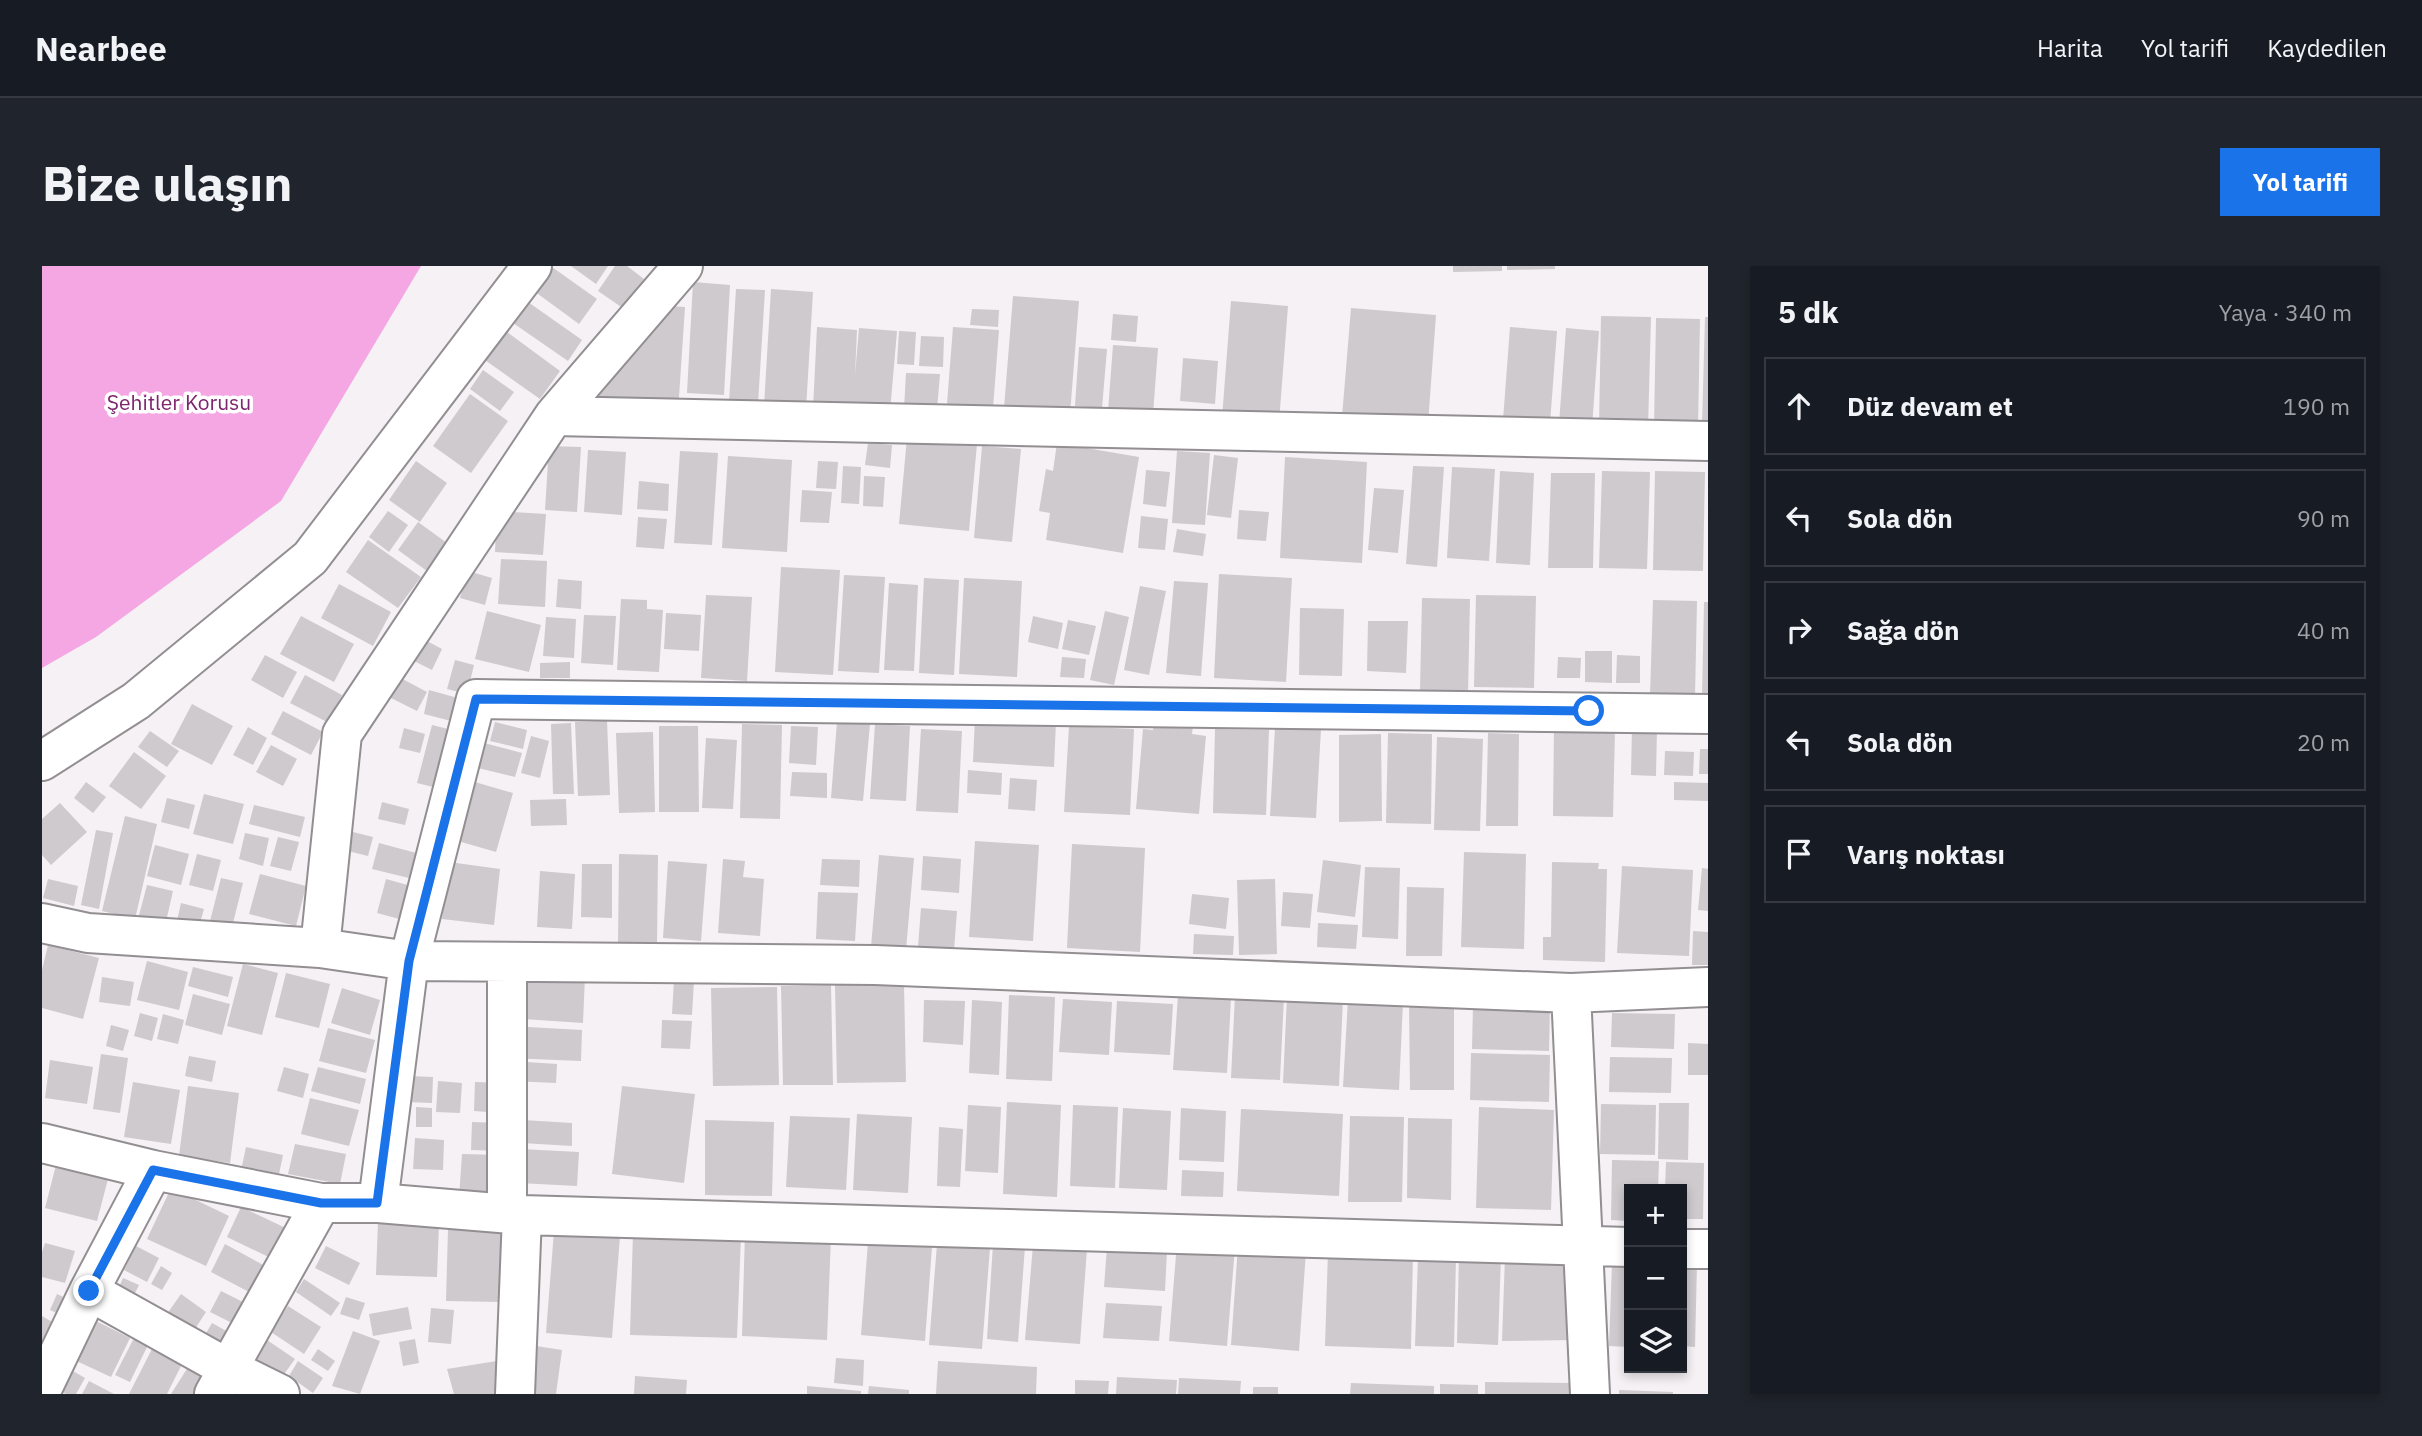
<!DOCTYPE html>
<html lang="tr">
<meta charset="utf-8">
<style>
body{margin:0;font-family:"IBM Plex Sans",sans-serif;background:#20242c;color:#f1f3f6}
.controls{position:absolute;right:21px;bottom:21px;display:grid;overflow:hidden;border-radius:0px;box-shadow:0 4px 10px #0003}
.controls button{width:63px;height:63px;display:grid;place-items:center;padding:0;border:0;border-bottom:2px solid #363941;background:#171b24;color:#f1f3f6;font:35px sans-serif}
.stop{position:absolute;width:21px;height:21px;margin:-16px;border:5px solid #1a73e8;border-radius:50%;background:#fff}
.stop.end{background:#1a73e8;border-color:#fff;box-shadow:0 2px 7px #0008}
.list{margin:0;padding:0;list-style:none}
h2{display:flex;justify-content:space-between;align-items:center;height:91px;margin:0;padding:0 28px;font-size:30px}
h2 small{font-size:23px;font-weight:400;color:#9ea1a6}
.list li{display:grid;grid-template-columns:46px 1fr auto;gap:21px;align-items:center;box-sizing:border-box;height:98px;margin:0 14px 14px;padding:0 14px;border:2px solid #363941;border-radius:0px}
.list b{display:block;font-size:26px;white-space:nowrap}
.list em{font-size:23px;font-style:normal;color:#9ea1a6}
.icon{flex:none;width:38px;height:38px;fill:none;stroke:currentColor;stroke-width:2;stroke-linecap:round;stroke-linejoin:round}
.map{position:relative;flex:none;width:1666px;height:1128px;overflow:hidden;border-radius:0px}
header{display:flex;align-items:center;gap:42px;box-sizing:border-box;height:98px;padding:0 35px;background:#171b24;border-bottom:2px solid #363941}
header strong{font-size:33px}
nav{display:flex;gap:38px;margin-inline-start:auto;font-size:24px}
.intro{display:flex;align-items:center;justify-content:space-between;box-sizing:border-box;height:168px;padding:0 42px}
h1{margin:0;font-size:49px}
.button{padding:18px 32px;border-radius:0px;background:#1a73e8;color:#fff;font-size:24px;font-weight:700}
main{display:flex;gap:42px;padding:0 42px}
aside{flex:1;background:#171b24;border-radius:0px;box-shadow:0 4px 10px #0003}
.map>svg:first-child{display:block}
.forest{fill:#f4a7e3}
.building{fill:#cecacd}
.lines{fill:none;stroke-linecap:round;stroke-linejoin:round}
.minor-casing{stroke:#928e91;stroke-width:42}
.minor{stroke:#fff;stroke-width:38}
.route{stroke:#1a73e8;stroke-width:9}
.labels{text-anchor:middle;stroke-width:7;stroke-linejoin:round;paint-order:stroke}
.park-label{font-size:21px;fill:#7d256e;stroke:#fff}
</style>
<header>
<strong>Nearbee</strong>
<nav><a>Harita</a><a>Yol tarifi</a><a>Kaydedilen</a></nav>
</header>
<div class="intro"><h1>Bize ulaşın</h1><a class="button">Yol tarifi</a></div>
<main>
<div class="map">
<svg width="1666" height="1128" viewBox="0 0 1666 1128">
<rect width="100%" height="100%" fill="#f5f1f4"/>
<path class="forest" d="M0,0H379L239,235L54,371L0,402Z"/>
<path class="building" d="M529,0H566L554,18Z
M573,0H585L606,16L585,45L556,25Z
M1411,0H1460V5L1411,6Z
M1465,0H1513V3L1465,4Z
M510,1L555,33L537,58L492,25Z
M651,16L688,19L682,129L645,127Z
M694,23L723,24L716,138L687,136Z
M729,23L771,26L764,143L722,140Z
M971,30L1037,35L1028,148L962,142Z
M1189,35L1246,40L1237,156L1180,152Z
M486,36L540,74L526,95L471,57Z
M627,40L643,41L636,146L549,131Z
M1309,42L1394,49L1386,158L1300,151Z
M930,43L957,44L956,61L928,59Z
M1071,48L1096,50L1094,76L1069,74Z
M1559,50L1609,51L1606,162L1557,161Z
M1663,51H1666V161L1660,160Z
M1614,52L1658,53L1656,162L1612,161Z
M775,61L815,64L813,109L817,62L855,65L848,146L771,143Z
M911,61L957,64L951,142L905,138Z
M1468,61L1515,65L1508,157L1461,154Z
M1524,62L1557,65L1550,161L1517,158Z
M461,63L518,105L498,133L440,92Z
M857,65L874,66L872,99L855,98Z
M879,70L902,71L901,101L877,100Z
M1071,79L1116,82L1111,148L1066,145Z
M1037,81L1065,83L1060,142L1033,140Z
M1141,92L1176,95L1173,138L1138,135Z
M441,104L472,126L458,145L428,123Z
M864,107L898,108L895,144L862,143Z
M428,128L466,155L429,207L391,180Z
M865,172L935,178L927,265L857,258Z
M826,177L850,179L848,202L823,199Z
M1015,177L1097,191L1081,287L1004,274L1008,247L997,245L1004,203L1011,205Z
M507,180L539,181L535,246L503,244Z
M940,180L979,183L970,276L932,272Z
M546,184L584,186L580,249L542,246Z
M638,185L676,187L670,279L632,277Z
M1135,185L1168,187L1163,259L1130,257Z
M1172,189L1196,192L1189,252L1165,249Z
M686,190L750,194L745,286L680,282Z
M1243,191L1325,196L1320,297L1238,292Z
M374,195L405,217L378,256L347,234Z
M776,195L796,196L794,223L774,222Z
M801,200L819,201L817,238L799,237Z
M1371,200L1402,201L1395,301L1364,298Z
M1410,201L1453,203L1447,295L1405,292Z
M1104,204L1128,206L1124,241L1101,238Z
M1458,205L1492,207L1488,299L1454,297Z
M1560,205L1608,206L1605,303L1557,302Z
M1613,205L1663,206L1661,305L1611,304Z
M1509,207H1553L1551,302H1506Z
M822,210L843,211L841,241L821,240Z
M597,215L627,218L626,245L595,243Z
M1332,222L1362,224L1356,287L1326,284Z
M760,224L790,226L787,257L758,256Z
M1197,244L1227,246L1224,275L1195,273Z
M346,245L366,259L347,286L327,271Z
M455,245L504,248L501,289L453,286Z
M1099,250L1126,253L1123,284L1096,282Z
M596,251L625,253L622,283L594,281Z
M376,256L405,277L385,305L356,284Z
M1135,263L1164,268L1161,290L1131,286Z
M326,274L379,311L356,342L304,306Z
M459,293L505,295L503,341L456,338Z
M739,301L798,304L791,409L733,406Z
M426,305L450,312L443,339L418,332Z
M1177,308L1250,312L1244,416L1172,412Z
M802,309L843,311L837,407L796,405Z
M882,312L917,314L912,409L877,407Z
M922,312L980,315L975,411L917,408Z
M516,313L540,315L539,343L514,341Z
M1132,315L1166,317L1159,410L1124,407Z
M847,317L876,319L872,405L842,404Z
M297,318L349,346L331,380L279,352Z
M1098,320L1124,325L1107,409L1082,404Z
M664,329L710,331L705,415L659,412Z
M1434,329L1494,330L1492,422L1432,421Z
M1380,332L1428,333L1426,427L1378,425Z
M579,333L605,334V343L621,344L617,406L575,404Z
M1611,334L1655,335L1653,431L1608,430Z
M1662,336H1666V430H1660Z
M1258,342L1302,343L1300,410L1257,409Z
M445,345L499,359L487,406L433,393Z
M1063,345L1087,351L1072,419L1048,414Z
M624,347L659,349L657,385L622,383Z
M542,349L574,350L571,399L539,397Z
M259,350L312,378L292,416L238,388Z
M991,350L1021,357L1016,383L986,376Z
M504,351L534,353L532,392L501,390Z
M1026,354L1054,360L1047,389L1020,383Z
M1326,355H1366L1364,407L1325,405Z
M383,374L400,383L390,404L372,395Z
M1543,385H1570V417L1543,416Z
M223,389L255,406L241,432L209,414Z
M1575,389L1598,390V417H1574Z
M1020,391L1044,393L1042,412L1018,411Z
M1516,391L1539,392L1538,412H1515Z
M413,394L432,399L425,428L405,423Z
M528,396V412H498V397Z
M263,409L300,429L285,456L248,437Z
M353,409L385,426L375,445L343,429Z
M387,424L423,434L417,457L382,448Z
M150,438L191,460L170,499L129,478Z
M241,445L281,466L269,489L229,468Z
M933,451L1014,455L1012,501L931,496Z
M565,455L568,529L536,530L533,456Z
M1112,455L1151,459L1150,468L1164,470L1157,548L1094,543L1101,463L1111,464Z
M453,456L485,464L481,483L448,475Z
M795,456L828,458L821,535L789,532Z
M529,457L532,528H511L509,458Z
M700,458L740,459L738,553L698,552Z
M833,458L868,460L864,535L828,533Z
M390,459L414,465L399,523L375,517Z
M617,460H656L657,546H617Z
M749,460L776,461L774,499L747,497Z
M1027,460L1092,463L1088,549L1022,546Z
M1590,460L1615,461L1614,510L1589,509Z
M206,461L225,472L211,499L191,489Z
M362,462L383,468L378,487L357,482Z
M1233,462L1279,463L1274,552L1228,550Z
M879,463L920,465L916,547L874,545Z
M1173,463L1227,464L1224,549L1171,547Z
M1512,463H1573L1571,551L1511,550Z
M108,465L137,485L125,501L96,481Z
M611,466L613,546L577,547L574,467Z
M1346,467L1390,468L1389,558L1344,557Z
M1446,467L1477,468L1476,560H1444Z
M1339,468L1340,555L1297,556V469Z
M489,470L507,475L498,512L479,507Z
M1395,471L1441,473L1438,565L1392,564Z
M664,472L695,474L691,543L660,542Z
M442,477L480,487L473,511L436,502Z
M229,479L255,493L241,520L214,506Z
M1658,483H1666V508H1657Z
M1623,485L1652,486L1651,510L1622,509Z
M92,486L124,510L99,543L67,520Z
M926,504L960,507L959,529L925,527Z
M750,506L785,507V532L748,530Z
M968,512L995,514L993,545L966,543Z
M426,514L471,527L454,586L409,573Z
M44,516L64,531L51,547L32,532Z
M1632,516L1666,517V535L1632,534Z
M162,528L202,538L191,578L151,568Z
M125,532L153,539L147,563L119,556Z
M524,533L525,559L489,560L488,534Z
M340,536L367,543L363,559L336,553Z
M18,537L45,566L9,599L0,589V553Z
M212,539L263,551L258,571L207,558Z
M83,550L115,558L93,653L60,645Z
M54,564L71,567L57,643L39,639Z
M307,565L331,571L326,590L302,584Z
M203,567L227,572L221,600L197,593Z
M236,571L257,576L249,605L228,600Z
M933,575L997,579L991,675L927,671Z
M337,577L378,588L371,613L330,603Z
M1030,578L1103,582L1098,686L1025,682Z
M113,579L147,588L139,619L105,610Z
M1422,586L1484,588L1482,683L1419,681Z
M155,588L179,594L171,625L147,619Z
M577,588L616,589L615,679H576Z
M837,589L872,592L864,684L829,681Z
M881,590L919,593L917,627L879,624Z
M681,593L703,595L701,611L722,613L718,670L676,667Z
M780,593L818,594L817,621L778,619Z
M1281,594L1319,599L1313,651L1275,646Z
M626,595L665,598L659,675L621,672Z
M407,596L458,603L452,659L400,653Z
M1510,596L1557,597L1556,603H1565L1563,696L1501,694V671H1509Z
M540,598H570V652L539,651Z
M1580,600L1651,604L1647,690L1575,687Z
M1323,601L1358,602L1356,673L1320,671Z
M1660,602L1666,603V645L1656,644Z
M498,605L533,608L530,663L495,661Z
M218,608L264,620L254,660L207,648Z
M179,612L201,617L188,669L166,663Z
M6,613L36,620L32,640L1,632Z
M344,613L369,620L361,654L335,647Z
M1233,613L1235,688L1197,689L1195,614Z
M105,619L131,625L123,660L96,653Z
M1365,621L1402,622L1400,690H1364Z
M776,626L816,627L813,675L774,673Z
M1241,626L1271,628L1268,662L1239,660Z
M1150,628L1187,632L1184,663L1147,658Z
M139,637L162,643L157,660L135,655Z
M879,642L915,645L912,684L876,681Z
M1276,657L1316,659L1314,683L1275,681Z
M1651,665L1666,666V699H1650Z
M1152,668L1192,670L1191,689L1151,688Z
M6,679L57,692L41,753L0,742V704Z
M105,695L146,706L137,744L95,734Z
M201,698L236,707L220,769L185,760Z
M151,701L191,711L186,731L146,720Z
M244,707L288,718L277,762L233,751Z
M468,707L543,710L541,757L466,752Z
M60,711L92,716L88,740L57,736Z
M632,714L652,715L650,749L630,748Z
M862,718L864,816L795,817L793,719Z
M789,719L791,819H741L739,720Z
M735,721L737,819L671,820L669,722Z
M300,722L338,734L328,769L289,757Z
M151,728L188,738L180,769L143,759Z
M967,729L1013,731L1010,815L964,813Z
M1136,729L1189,733L1185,807L1131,804Z
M1193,729L1242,731L1238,814L1189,812Z
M1245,730L1301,733L1297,820L1241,817Z
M1021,733L1070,736L1067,789L1017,786Z
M1306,733L1361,736L1357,824L1301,821Z
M882,734L923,735L921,779L881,776Z
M930,734L960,736L957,809L927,807Z
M1075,735L1131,738L1128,789L1072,786Z
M1412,736V824H1368L1367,737Z
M1431,739L1508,740L1507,785L1430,783Z
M98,747L116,752L110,775L92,770Z
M1570,747L1633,748L1632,783L1569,781Z
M121,748L142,754L136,778L115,773Z
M620,754L650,755L648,783L619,782Z
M69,759L87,764L81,785L64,780Z
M468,760L540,764L539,795L466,792Z
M286,762L333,774L324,807L277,795Z
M1646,777L1666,778V809H1646Z
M1429,787L1508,789L1507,836L1428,834Z
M59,788L86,792L78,847L51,843Z
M147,790L174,795L170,816L143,810Z
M1568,791L1630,792L1629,827L1567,826Z
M8,794L51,801L45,838L3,832Z
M469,795L515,798L514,817L468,815Z
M242,801L267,808L261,832L235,825Z
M276,801L324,813L318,838L269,825Z
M367,810L391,811L390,837L365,836Z
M396,815L420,817L418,847L394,846Z
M91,816L138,824L129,878L82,871Z
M433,816L460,817L459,847L432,845Z
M146,820L197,827L188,897L137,890Z
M580,820L653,828L642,917L570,908Z
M268,832L317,844L307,880L259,868Z
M965,836L1019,839L1015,931L961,928Z
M1617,837H1647L1646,894L1616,893Z
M1559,838L1614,839L1613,889L1558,888Z
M926,839L959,841L956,907L923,905Z
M1031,839L1076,841L1073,922L1028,920Z
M374,841L390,842V861H374Z
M1437,841L1512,844L1509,944L1434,942Z
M1081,842L1129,845L1125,924L1077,922Z
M1139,842L1184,845L1182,896L1137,894Z
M1199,843L1301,848L1297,930L1195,925Z
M815,848L870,851L866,927L811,924Z
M748,850L808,852L804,924L744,921Z
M1308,850L1362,851L1360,936H1306Z
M1366,852L1410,853L1409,934L1365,932Z
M481,854L530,857V880L480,877Z
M663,854L732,856L730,930L663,929Z
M430,856L461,857L459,885L429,884Z
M897,861L921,863L918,921L895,920Z
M373,872L402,874L401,904L371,903Z
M253,878L304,888L298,918L246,908Z
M204,881L241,889L237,908L200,900Z
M478,883L537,886L535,920L477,917Z
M420,888L458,889L455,934L417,932Z
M1570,894L1617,895L1616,923H1587V955L1569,954Z
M1624,896L1662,897L1661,953H1640V923H1623Z
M14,899L66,913L55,955L3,942Z
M1140,904L1182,906L1181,931L1139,930Z
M129,922L187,950L164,1000L105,973Z
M199,941L248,964L233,994L185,971Z
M336,956L397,958L395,1011L334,1009Z
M406,963L460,964L458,1036L404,1035Z
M512,965L578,970L570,1072L504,1067Z
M591,966L699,970L695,1072L588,1069Z
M703,966L789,970L785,1074L700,1070Z
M826,976L890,981L883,1075L819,1069Z
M3,977L33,985L23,1017L0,1011V986Z
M1135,977L1193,981L1185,1080L1127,1075Z
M183,978L223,1000L209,1027L169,1006Z
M895,978L948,982L940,1083L887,1079Z
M951,978L983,980L976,1076L945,1073Z
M991,979L1045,983L1038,1078L983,1074Z
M94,980L117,992L105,1016L82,1004Z
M284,980L318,997L307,1019L273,1002Z
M1196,980L1264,985L1257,1085L1189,1079Z
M1065,981L1125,984L1123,1025L1062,1021Z
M1286,985L1371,987L1369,1083L1283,1080Z
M1417,988L1459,989L1456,1079L1415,1077Z
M1376,990L1414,991L1412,1081L1373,1080Z
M1463,990L1523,992L1532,1074L1460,1075Z
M1640,997L1655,998L1653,1081L1640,1080Z
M1570,998H1587V1081L1567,1080Z
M119,1000L130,1007L120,1024L109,1018Z
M81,1012L97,1019L90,1033L75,1026Z
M262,1013L298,1037L289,1050L254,1026Z
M179,1025L203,1037L192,1058L168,1046Z
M15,1028L32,1036L26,1052L8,1044Z
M139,1028L164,1046L151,1066L125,1048Z
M304,1031L323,1037L317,1054L298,1048Z
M1064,1037L1120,1040L1117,1075L1061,1072Z
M246,1040L279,1061L262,1088L229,1066Z
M366,1041L370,1063L331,1070L327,1048Z
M389,1042L412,1044L409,1078L386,1076Z
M0,1050L12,1057L0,1078Z
M48,1052L88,1072L69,1111L28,1092Z
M170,1057L188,1067L178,1085L160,1074Z
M311,1065L338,1075L318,1128L290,1120Z
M92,1072L106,1079L88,1116L73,1109Z
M373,1073L377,1097L361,1100L357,1076Z
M225,1074L253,1093L240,1111L213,1093Z
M112,1079L142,1094L125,1128H87Z
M494,1080L520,1084L514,1128H488Z
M276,1083L293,1095L286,1105L269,1094Z
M794,1092L822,1094L821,1120L792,1117Z
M461,1094V1128H412L405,1103Z
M256,1095L281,1112L271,1127L247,1110Z
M896,1095L995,1101L994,1128H894Z
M19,1098L43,1112L34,1128H24L7,1118Z
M148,1098L170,1111L159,1128H129Z
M593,1110L645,1114L644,1128H592Z
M1075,1111L1135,1114L1134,1128H1074Z
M1137,1112L1199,1115L1198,1128H1136Z
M1033,1114L1067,1115L1066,1128H1033Z
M47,1115L72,1128H40Z
M1443,1116L1532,1117V1128H1443Z
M1309,1117L1392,1120V1128H1308Z
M1398,1118L1436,1119V1128H1398Z
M765,1120L819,1125V1128H765Z
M827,1120L867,1124V1128H826Z
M1211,1121H1236V1128H1211Z
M1577,1124L1631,1126V1128H1577Z"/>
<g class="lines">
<defs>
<path id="minor" d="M512,150L1666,175
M0,495L94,435L268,292L490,0
M0,657L46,667L278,682L367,695L833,699L1529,727L1666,721
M278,682L300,468L512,150L641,0
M1529,727L1548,1128
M0,877L111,904L279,937
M336,937L480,949L1587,981
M465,947V696
M1640,983H1666
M47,1025L187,1103L238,1128
M0,1123L47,1025L111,904
M172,1128L279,937H336L367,695L434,433L1666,448
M473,1128L480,949"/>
</defs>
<use href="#minor" class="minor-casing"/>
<use href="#minor" class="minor"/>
</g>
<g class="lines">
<path class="route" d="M47,1025L111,904L279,937H335L367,695L434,433L1547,445"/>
</g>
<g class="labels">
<g class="park-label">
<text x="137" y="144">Şehitler Korusu</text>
</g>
</g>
</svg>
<div class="controls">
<button>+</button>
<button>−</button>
<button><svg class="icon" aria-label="layers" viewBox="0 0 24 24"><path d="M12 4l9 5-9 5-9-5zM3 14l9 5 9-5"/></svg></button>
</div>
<div class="stop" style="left:1547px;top:445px"></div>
<div class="stop end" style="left:47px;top:1025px"></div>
</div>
<aside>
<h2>5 dk<small>Yaya · 340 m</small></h2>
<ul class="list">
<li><svg class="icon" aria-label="ahead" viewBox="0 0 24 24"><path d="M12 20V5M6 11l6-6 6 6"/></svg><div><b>Düz devam et</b></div><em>190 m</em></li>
<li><svg class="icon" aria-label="left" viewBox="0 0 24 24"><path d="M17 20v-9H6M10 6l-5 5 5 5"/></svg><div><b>Sola dön</b></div><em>90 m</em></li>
<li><svg class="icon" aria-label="right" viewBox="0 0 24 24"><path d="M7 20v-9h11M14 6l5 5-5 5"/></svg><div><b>Sağa dön</b></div><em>40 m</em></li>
<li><svg class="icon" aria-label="left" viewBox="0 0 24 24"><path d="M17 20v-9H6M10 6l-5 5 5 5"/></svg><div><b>Sola dön</b></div><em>20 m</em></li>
<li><svg class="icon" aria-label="arrive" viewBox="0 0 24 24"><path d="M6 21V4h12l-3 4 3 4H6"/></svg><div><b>Varış noktası</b></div></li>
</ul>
</aside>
</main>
